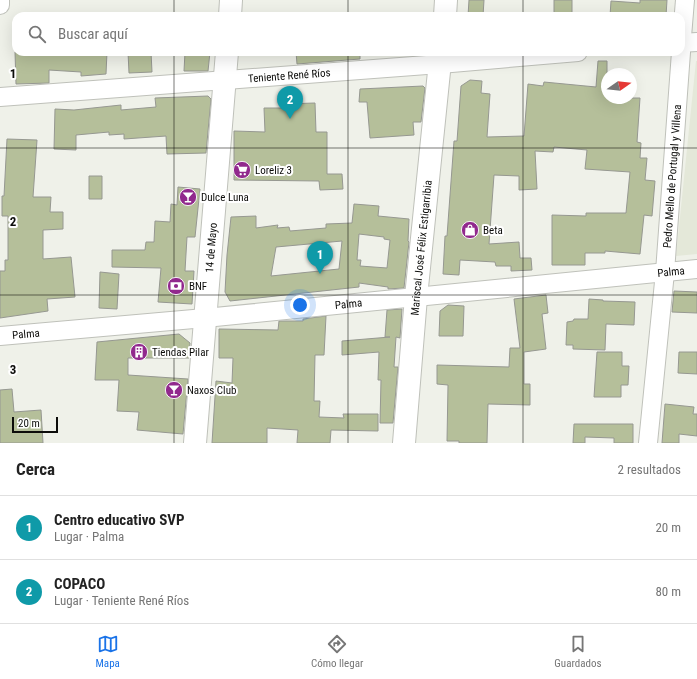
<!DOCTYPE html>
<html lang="es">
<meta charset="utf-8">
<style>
body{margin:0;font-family:"Roboto Condensed",sans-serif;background:#f6f6f6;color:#222}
.compass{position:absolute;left:601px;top:68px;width:36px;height:36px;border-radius:50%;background:#fff;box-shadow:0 4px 16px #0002;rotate:76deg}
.scale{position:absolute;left:12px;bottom:10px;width:46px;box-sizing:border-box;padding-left:4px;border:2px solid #0c0c0a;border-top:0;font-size:11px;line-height:14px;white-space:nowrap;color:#0c0c0a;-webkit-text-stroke:3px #fff;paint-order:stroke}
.you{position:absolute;left:300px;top:305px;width:14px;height:14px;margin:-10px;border:3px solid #fff;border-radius:50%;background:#1a73e8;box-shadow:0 0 0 6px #1a73e833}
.badge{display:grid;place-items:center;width:26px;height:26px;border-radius:50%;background:#1a73e8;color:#fff;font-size:13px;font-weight:700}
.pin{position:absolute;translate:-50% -33px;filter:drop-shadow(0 1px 2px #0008)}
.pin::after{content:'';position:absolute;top:21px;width:14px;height:12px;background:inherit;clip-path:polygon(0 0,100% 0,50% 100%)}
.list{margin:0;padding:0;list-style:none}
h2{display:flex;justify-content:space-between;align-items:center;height:52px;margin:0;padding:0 16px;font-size:17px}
h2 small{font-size:13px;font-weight:400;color:#767676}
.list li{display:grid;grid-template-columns:26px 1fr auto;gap:12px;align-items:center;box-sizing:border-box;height:64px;padding:0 16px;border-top:1px solid #e0e0e0}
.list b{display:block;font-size:15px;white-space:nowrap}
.list p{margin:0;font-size:13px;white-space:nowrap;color:#767676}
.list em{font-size:13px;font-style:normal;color:#767676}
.icon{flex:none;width:22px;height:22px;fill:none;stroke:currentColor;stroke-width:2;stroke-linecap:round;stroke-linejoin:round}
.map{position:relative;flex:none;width:697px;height:443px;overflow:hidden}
.search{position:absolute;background:#fff;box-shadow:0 4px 16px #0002;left:12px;right:12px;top:12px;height:44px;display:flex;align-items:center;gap:10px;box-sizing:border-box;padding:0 14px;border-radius:12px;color:#767676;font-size:15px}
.sheet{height:180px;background:#fff}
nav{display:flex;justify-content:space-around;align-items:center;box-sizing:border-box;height:56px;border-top:1px solid #e0e0e0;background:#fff;font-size:11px;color:#767676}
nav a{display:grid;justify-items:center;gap:2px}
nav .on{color:#1a73e8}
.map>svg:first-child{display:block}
.built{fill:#e4e8d9}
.building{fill:#b5bf9a;stroke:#969891;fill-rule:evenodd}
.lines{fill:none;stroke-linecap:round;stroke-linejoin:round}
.minor-casing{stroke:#bfc1ba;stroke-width:20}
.secondary-casing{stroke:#bfc1ba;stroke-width:24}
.minor{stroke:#fff;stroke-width:18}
.secondary{stroke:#fff;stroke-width:22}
.grid{fill:none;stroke:#0c0c0a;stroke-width:1;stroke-opacity:0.55}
.labels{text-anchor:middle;stroke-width:4;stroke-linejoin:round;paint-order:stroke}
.street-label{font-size:11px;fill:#0c0c0a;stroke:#fff}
.poi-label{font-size:11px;fill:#0c0c0a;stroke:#fff;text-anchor:start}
.grid-label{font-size:13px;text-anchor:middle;font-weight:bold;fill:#0c0c0a;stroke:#fff;stroke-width:4;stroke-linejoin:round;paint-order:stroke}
</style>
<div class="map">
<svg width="697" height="443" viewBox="0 0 697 443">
<rect width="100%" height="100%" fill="#eff1e9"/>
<path class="built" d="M696,61H697V254L676,256Z"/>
<path class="building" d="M469,0H484L483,16H468Z
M554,0H572V16H554Z
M640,0H667L666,16H610L611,1L640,3Z
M15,52H107L106,74L81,76V72L49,70V83L16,84Z
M128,52H151L152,72L129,73Z
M185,52H210L208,71H184Z
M296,52H360V59L297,64Z
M598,61H607V98H640L637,142L641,143L640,158H647L645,180L655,181L652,216L644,215L640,254L605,251V253H585V265H552V215L586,216V213H626L630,172L585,169L587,150L554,147L553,152L535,151L537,189L519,190V176L494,175L489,244L519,242L520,258H531L532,270L511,271V266H496L495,262L460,260L459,275L443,274L445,236H447L454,141H457L461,86L470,80L482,81L481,93L490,94L487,137L524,136L528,84L543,86L544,82L596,87Z
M423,86L425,88L421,122H413L414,135L370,138L367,102H359L360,89Z
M208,96L211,99L206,153L167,154L166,136L124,139V134L109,135V132L76,135V150L54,149L55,109L74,110L121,105V110L156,107L155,98Z
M315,103L316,132H327V174H342L343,189L320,190L319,181L234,180V131L265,132L264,108H283V104Z
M7,139L37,140L33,197H51L50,212H63V229L43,230V259L71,257L75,297L47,299L48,311L0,318V271H5V260H8V216H2V196H4Z
M89,176H102V199H89Z
M178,187L200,189L195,237H187L185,271H194L192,304L158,302L161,268L112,267V250H145L146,242H154L155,221L170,222L171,204L177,205Z
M354,204L379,206L378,216L409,219L408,241L409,242L404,288L388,289V287L359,283V287L230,301L225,292L227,255L231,217L256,216V228L278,225L277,228L289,227L290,231L326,228V224L352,223ZM359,234L384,237V239L390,240L387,268L360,266L361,260H357ZM342,241L339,269L271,276L276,247Z
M100,272L119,274L117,309L99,308Z
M674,291L697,292V313L672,312Z
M546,295L548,313L542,314L546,349L524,352V384H530V405L488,404L487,443H459V441H447L448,385L437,384V365L509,367L510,348H520L514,299Z
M589,299L603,300V301L635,302L634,325L606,324L605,350L573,349V345H566L567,322L573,321L574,319H588Z
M448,305L464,306L463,336H439L440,311Z
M402,309L400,338L396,337L394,367H398L393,423H380L381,380H378L379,352L342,355V341L390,337H385L387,310Z
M326,316L324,355H315L314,401H320L319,417L344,418L343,414H378V431L331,430L330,443H297L298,430L267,428V443H212L216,381L232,383L233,358H219V329L278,330L279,321H303V319Z
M179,334L190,343L189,358H128V375L188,379L183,434L137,430L139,412L117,411L119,380H95L97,342Z
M597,352H622V366H629L628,385H621V397H594Z
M679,352H697V374L678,373Z
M12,389L14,412L41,410L43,443H0V390Z
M665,404L694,407L693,414H697V436L679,434V443H662Z
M574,424H633V443H614V438L585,437V443H573Z"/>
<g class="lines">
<defs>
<g id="minor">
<path d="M0,5V0"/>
<path d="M681,43L697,42"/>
<path d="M681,49L685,0"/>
<path id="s1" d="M0,97L440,64L578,52"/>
<path id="s2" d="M0,336L205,318L697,269"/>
<path id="s3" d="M648,443L665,272L681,52"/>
</g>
<g id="secondary">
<path d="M230,16L231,0"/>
<path d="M445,16L446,0"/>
<path id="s4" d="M195,443L227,52"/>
<path id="s5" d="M404,443L416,297L441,52"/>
</g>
</defs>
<use href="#minor" class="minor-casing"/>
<use href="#secondary" class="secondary-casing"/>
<use href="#minor" class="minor"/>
<use href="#secondary" class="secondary"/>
</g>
<path class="grid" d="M174,0V16M348,0V16M523,0V16M174,52V443M348,52V443M523,52V443M0,148H697M0,295H697"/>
<defs>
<symbol id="supermarket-disc" viewBox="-11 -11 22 22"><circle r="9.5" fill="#91298d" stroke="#fff"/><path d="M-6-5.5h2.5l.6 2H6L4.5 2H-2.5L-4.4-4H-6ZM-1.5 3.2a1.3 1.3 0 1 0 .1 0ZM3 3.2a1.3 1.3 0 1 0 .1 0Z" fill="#fff"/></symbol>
<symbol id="bar-disc" viewBox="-11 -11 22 22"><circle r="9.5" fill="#91298d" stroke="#fff"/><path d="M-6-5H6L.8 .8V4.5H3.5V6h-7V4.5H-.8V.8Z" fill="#fff"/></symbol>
<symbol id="shop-disc" viewBox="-11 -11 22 22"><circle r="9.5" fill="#91298d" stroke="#fff"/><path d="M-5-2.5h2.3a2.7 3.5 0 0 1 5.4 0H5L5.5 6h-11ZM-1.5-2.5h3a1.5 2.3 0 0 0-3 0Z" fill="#fff"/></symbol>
<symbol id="bank-disc" viewBox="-11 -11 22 22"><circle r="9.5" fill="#91298d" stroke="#fff"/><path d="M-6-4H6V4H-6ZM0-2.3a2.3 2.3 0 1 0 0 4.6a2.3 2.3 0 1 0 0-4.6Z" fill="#fff"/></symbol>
<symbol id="building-disc" viewBox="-11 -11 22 22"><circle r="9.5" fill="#91298d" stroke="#fff"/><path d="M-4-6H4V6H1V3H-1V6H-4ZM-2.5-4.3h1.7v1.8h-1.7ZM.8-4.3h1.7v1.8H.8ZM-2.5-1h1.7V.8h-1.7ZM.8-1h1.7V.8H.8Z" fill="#fff"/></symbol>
</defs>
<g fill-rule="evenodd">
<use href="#supermarket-disc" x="232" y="160" width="20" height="20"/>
<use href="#bar-disc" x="178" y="187" width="20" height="20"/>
<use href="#shop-disc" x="460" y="220" width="20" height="20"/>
<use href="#bank-disc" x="166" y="276" width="20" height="20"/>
<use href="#building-disc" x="129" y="342" width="20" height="20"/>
<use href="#bar-disc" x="164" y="380" width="20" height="20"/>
</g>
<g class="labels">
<g class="street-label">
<text dy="4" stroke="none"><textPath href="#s1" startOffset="290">Teniente René Ríos</textPath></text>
<text dy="4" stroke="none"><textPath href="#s3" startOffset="268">Pedro Mello de Portugal y Villena</textPath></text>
<text dy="4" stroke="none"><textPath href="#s4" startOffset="196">14 de Mayo</textPath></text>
<text dy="4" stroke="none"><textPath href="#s5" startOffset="196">Mariscal José Félix Estigarribia</textPath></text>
<text dy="4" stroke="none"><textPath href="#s2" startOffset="674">Palma</textPath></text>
<text dy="4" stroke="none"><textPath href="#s2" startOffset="350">Palma</textPath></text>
<text dy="4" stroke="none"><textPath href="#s2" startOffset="26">Palma</textPath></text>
</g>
<g class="poi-label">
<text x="255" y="174">Loreliz 3</text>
<text x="201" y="201">Dulce Luna</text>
<text x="483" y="234">Beta</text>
<text x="189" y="290">BNF</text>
<text x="152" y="356">Tiendas Pilar</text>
<text x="187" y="394">Naxos Club</text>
</g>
</g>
<g class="grid-label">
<text x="13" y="78">1</text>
<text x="13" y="226">2</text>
<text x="13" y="374">3</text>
</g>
</svg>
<svg class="compass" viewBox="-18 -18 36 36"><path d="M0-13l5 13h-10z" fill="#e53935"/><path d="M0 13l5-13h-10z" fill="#767676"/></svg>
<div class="scale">20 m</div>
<div class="you"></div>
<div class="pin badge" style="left:320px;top:274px;background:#0f9aa8">1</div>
<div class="pin badge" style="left:290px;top:119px;background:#0f9aa8">2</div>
<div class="search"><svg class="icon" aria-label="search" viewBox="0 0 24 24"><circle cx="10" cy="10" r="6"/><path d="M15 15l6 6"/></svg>Buscar aquí</div>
</div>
<section class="sheet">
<h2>Cerca<small>2 resultados</small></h2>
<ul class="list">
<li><span class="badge" style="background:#0f9aa8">1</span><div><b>Centro educativo SVP</b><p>Lugar · Palma</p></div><em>20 m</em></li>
<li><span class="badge" style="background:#0f9aa8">2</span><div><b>COPACO</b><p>Lugar · Teniente René Ríos</p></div><em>80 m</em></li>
</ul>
</section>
<nav>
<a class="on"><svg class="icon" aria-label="map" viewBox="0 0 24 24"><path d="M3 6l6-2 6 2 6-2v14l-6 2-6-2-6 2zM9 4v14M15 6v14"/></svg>Mapa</a>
<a><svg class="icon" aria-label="directions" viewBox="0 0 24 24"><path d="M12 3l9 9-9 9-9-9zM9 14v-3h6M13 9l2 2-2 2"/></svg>Cómo llegar</a>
<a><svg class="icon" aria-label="saved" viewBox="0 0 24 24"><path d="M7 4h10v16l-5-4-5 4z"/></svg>Guardados</a>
</nav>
